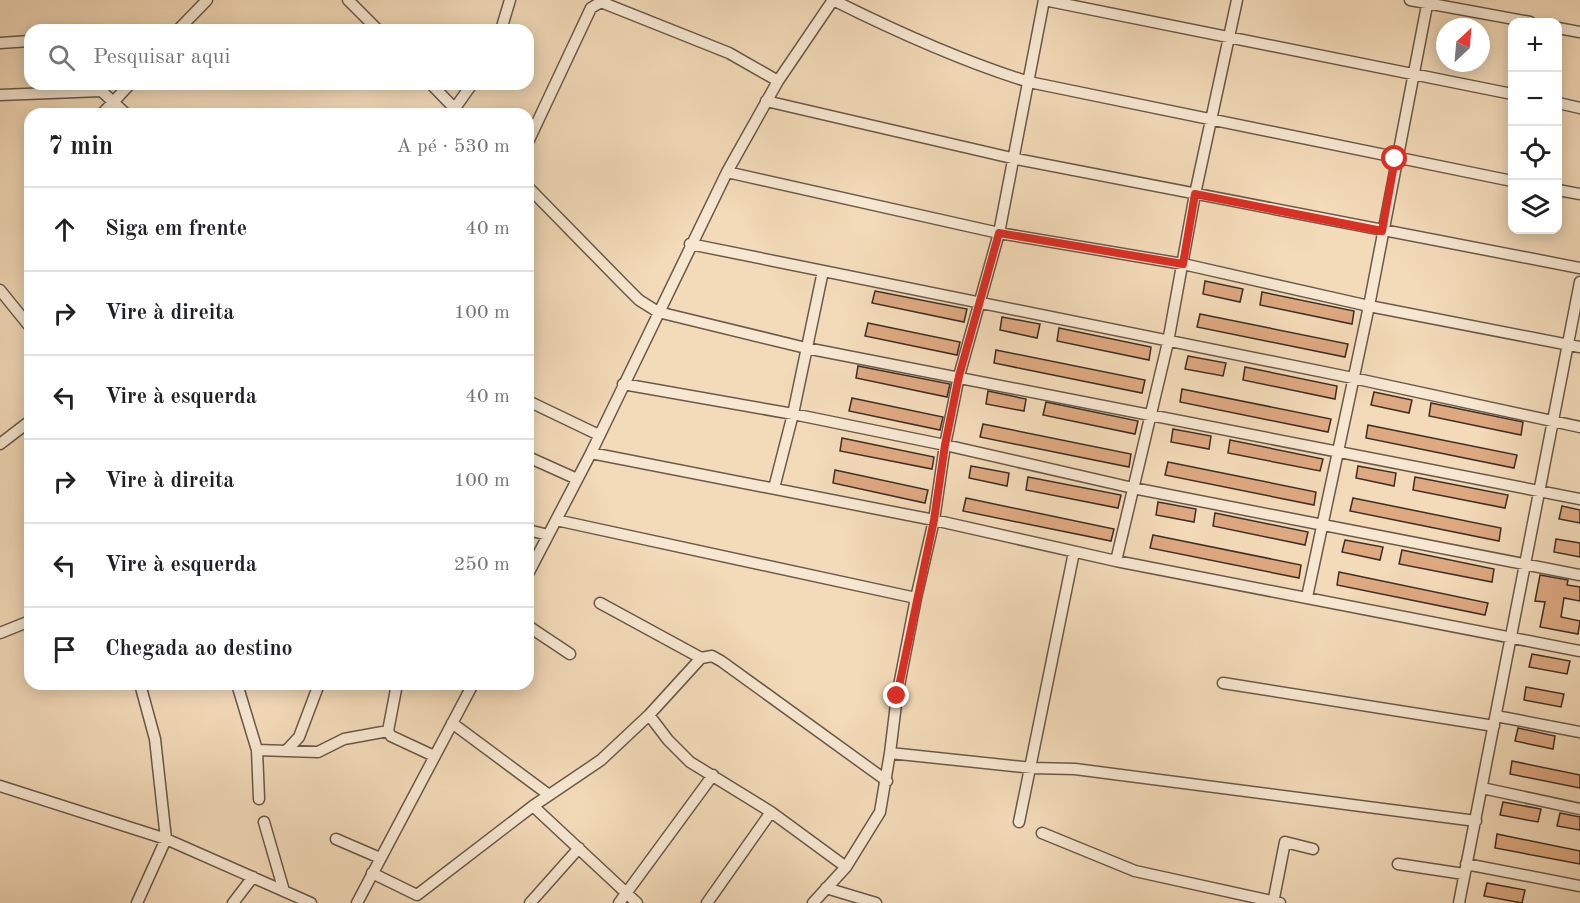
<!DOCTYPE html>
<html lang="pt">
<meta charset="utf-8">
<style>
body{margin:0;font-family:"Old Standard TT",serif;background:#f6f6f6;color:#202124}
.controls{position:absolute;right:18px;top:18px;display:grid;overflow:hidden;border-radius:12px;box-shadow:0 3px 15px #0003}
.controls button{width:54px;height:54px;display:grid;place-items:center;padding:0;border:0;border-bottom:2px solid #e0e0e0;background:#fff;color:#202124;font:30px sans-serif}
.compass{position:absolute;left:1436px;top:18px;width:54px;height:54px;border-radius:50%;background:#fff;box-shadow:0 3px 15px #0003;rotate:26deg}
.stop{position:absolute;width:18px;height:18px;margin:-14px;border:4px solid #d93025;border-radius:50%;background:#fff}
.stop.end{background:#d93025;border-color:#fff;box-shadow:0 2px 6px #0008}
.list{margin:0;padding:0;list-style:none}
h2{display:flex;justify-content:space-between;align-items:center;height:78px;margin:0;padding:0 24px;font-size:26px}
h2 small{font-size:20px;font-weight:400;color:#757577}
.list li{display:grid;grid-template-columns:39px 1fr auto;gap:18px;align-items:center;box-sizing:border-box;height:84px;padding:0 24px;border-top:2px solid #e0e0e0}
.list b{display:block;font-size:22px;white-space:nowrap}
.list em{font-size:20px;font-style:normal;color:#757577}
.icon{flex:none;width:33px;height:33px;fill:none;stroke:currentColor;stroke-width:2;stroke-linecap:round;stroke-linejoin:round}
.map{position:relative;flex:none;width:1580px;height:903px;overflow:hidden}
.search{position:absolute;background:#fff;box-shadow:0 3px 15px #0003;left:24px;top:24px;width:510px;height:66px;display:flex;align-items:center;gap:15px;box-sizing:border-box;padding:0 21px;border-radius:18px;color:#757577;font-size:22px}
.panel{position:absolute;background:#fff;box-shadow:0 3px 15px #0003;left:24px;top:108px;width:510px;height:582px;border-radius:18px}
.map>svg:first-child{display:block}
.building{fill:#dea881;stroke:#3b2e24;stroke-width:1.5}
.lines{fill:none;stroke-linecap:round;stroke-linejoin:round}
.minor-casing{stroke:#695949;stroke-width:13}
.minor{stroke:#f7e7d1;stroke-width:10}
.route{stroke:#d93025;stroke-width:8}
</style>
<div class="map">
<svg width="1580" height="903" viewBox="0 0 1580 903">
<rect width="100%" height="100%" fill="#f3dab8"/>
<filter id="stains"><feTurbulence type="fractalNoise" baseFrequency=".00333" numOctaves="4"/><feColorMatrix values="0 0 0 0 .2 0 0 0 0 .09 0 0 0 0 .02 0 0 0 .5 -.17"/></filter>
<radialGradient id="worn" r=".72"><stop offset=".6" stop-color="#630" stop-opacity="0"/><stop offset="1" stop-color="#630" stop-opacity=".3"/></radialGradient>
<path class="building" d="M1205,281L1243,289L1240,302L1203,294Z
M875,291L967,309L964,322L872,303Z
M1262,292L1354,311L1352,324L1260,305Z
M1200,314L1348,344L1345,357L1197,327Z
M1002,317L1040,324L1037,338L1000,330Z
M868,323L960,342L957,355L865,336Z
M1059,328L1151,347L1149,360L1057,341Z
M996,350L1145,380L1142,393L994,363Z
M1188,356L1226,363L1223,376L1185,369Z
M858,366L950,384L947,397L856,378Z
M1245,367L1337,386L1335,399L1243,380Z
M1182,389L1331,419L1328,432L1180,402Z
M988,391L1026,399L1024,411L986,404Z
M1374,392L1412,400L1409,413L1371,405Z
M852,398L943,417L940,430L849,411Z
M1046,402L1138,421L1135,434L1043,415Z
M1431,403L1523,422L1521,435L1429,416Z
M983,424L1131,454L1129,467L980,437Z
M1368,425L1517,455L1514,468L1366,438Z
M1173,429L1211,436L1209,449L1171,442Z
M842,438L934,457L932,469L840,451Z
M1230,440L1323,459L1320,471L1228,453Z
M1168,462L1316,492L1314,505L1165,475Z
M971,466L1009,473L1007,486L969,478Z
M1358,466L1396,473L1394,486L1356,478Z
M835,470L928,490L925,503L833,483Z
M1028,477L1121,495L1118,508L1026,490Z
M1415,477L1508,495L1505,508L1413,490Z
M966,498L1114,529L1111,541L963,511Z
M1353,498L1501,528L1499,541L1350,511Z
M1158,502L1196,509L1194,522L1156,515Z
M1562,506L1580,510V523L1559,519Z
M1215,513L1308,532L1305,545L1213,526Z
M1153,535L1301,565L1299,578L1150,548Z
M1556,539L1580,543V557L1554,552Z
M1345,540L1383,547L1380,560L1342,552Z
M1402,550L1494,569L1492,582L1399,564Z
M1339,572L1488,603L1485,615L1337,585Z
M1540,575L1568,580L1567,585L1580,587V601L1564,598L1561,617L1580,621L1578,634L1540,627L1545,602L1535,601Z
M1532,654L1570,661L1567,674L1529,667Z
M1526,687L1564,694L1561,707L1524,700Z
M1518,728L1555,736L1553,749L1515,741Z
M1512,761L1580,775V788L1510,774Z
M1503,802L1541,809L1538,822L1500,815Z
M1560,813L1580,817V830L1557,826Z
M1497,834L1580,851V864L1495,848Z
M1487,883L1525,890L1522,903L1484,896Z"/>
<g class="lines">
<defs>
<path id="minor" d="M348,0L378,30
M833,0C897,32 961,61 1029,82L1512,181
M1044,0L999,233L959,376L945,445L934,520L916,598L897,696L890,753L1032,768L1075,769L1476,821
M1044,0L1512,94
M1410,0L1530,22
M1558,28L1580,32
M178,30L207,0
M501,30L510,0
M0,43L30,41
M94,84L126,114
M431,84L460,114
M0,95L101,91
M766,101L1016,159L1580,268
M1558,103L1580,108
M455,108L472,84
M102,114L130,84
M528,142L591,8L601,2L729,53L778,81
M727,172L999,233L1183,264L1369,306L1580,347
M528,187L624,285L639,300L658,312L806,348L1580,499
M1558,190L1580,194
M690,244L1353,378L1580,427
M0,290L30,327
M623,384L793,414L945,445L1133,488L1580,575
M528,401L599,435
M0,444L30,421
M591,453L934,520L1116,561L1580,651
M528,457L577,479
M774,488L793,414L823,271
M556,520L916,598
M528,530L548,535
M1116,561L1168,342L1195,194L1237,0
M528,574L591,453L727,172L778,81L833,0
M1307,597L1369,306L1428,0
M600,603L701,658
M528,626L570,654
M0,633L30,621
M1223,683L1494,726
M237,684L257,750L259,799
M397,684L388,731L391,736L434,756
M649,715L668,740L690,762L771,812L846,867
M1496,716L1580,732
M452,723L549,795
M257,750L318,752L344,739L388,731
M286,751L299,737L319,684
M0,786L166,839L311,903
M1482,788L1580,809
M264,822L284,891
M1019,822L1074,552
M1042,833L1135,871L1280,903
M336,839L380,858
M1398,864L1464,874
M1466,864L1580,886
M372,873L417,895L533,806
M826,888L876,903
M137,903L166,839L155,739L140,684
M233,903L253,877
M357,903L473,684
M530,903L579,848
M619,903L713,775
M637,903L533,806L601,760L649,715L701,658L712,656L721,661L887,781
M707,903L771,812
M813,903L846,867L880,812L890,753
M1273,903L1285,842L1313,849
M1459,903L1580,282"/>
</defs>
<use href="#minor" class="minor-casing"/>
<use href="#minor" class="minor"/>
</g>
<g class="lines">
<path class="route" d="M897,696L934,520L945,445L959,376L999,233L1183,264L1195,194L1382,231L1395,159"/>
</g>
<rect width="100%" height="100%" filter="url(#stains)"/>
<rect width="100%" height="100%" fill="url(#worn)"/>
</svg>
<div class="controls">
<button>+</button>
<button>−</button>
<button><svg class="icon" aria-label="locate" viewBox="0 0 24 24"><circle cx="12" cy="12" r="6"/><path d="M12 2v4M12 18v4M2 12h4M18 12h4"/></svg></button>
<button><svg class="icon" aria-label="layers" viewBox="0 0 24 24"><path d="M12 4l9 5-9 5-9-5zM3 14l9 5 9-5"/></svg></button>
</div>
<svg class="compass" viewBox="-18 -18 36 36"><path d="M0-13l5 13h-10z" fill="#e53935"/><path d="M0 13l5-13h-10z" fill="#757577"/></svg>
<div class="stop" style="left:1395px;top:159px"></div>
<div class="stop end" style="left:897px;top:696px"></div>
<div class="search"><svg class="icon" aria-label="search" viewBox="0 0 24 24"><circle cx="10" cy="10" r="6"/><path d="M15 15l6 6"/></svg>Pesquisar aqui</div>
<section class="panel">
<h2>7 min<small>A pé · 530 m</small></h2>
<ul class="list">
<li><svg class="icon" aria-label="ahead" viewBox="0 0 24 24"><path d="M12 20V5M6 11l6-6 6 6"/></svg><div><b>Siga em frente</b></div><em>40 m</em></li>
<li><svg class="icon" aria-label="right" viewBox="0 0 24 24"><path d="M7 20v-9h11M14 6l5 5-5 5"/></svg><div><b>Vire à direita</b></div><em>100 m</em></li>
<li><svg class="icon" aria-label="left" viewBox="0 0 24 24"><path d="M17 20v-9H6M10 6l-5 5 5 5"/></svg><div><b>Vire à esquerda</b></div><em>40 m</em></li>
<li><svg class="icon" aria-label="right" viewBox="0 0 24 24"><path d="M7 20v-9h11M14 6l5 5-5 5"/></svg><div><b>Vire à direita</b></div><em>100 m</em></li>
<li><svg class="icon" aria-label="left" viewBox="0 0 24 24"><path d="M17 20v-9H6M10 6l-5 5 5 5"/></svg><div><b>Vire à esquerda</b></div><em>250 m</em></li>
<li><svg class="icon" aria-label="arrive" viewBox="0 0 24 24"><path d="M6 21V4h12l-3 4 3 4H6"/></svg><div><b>Chegada ao destino</b></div></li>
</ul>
</section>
</div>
